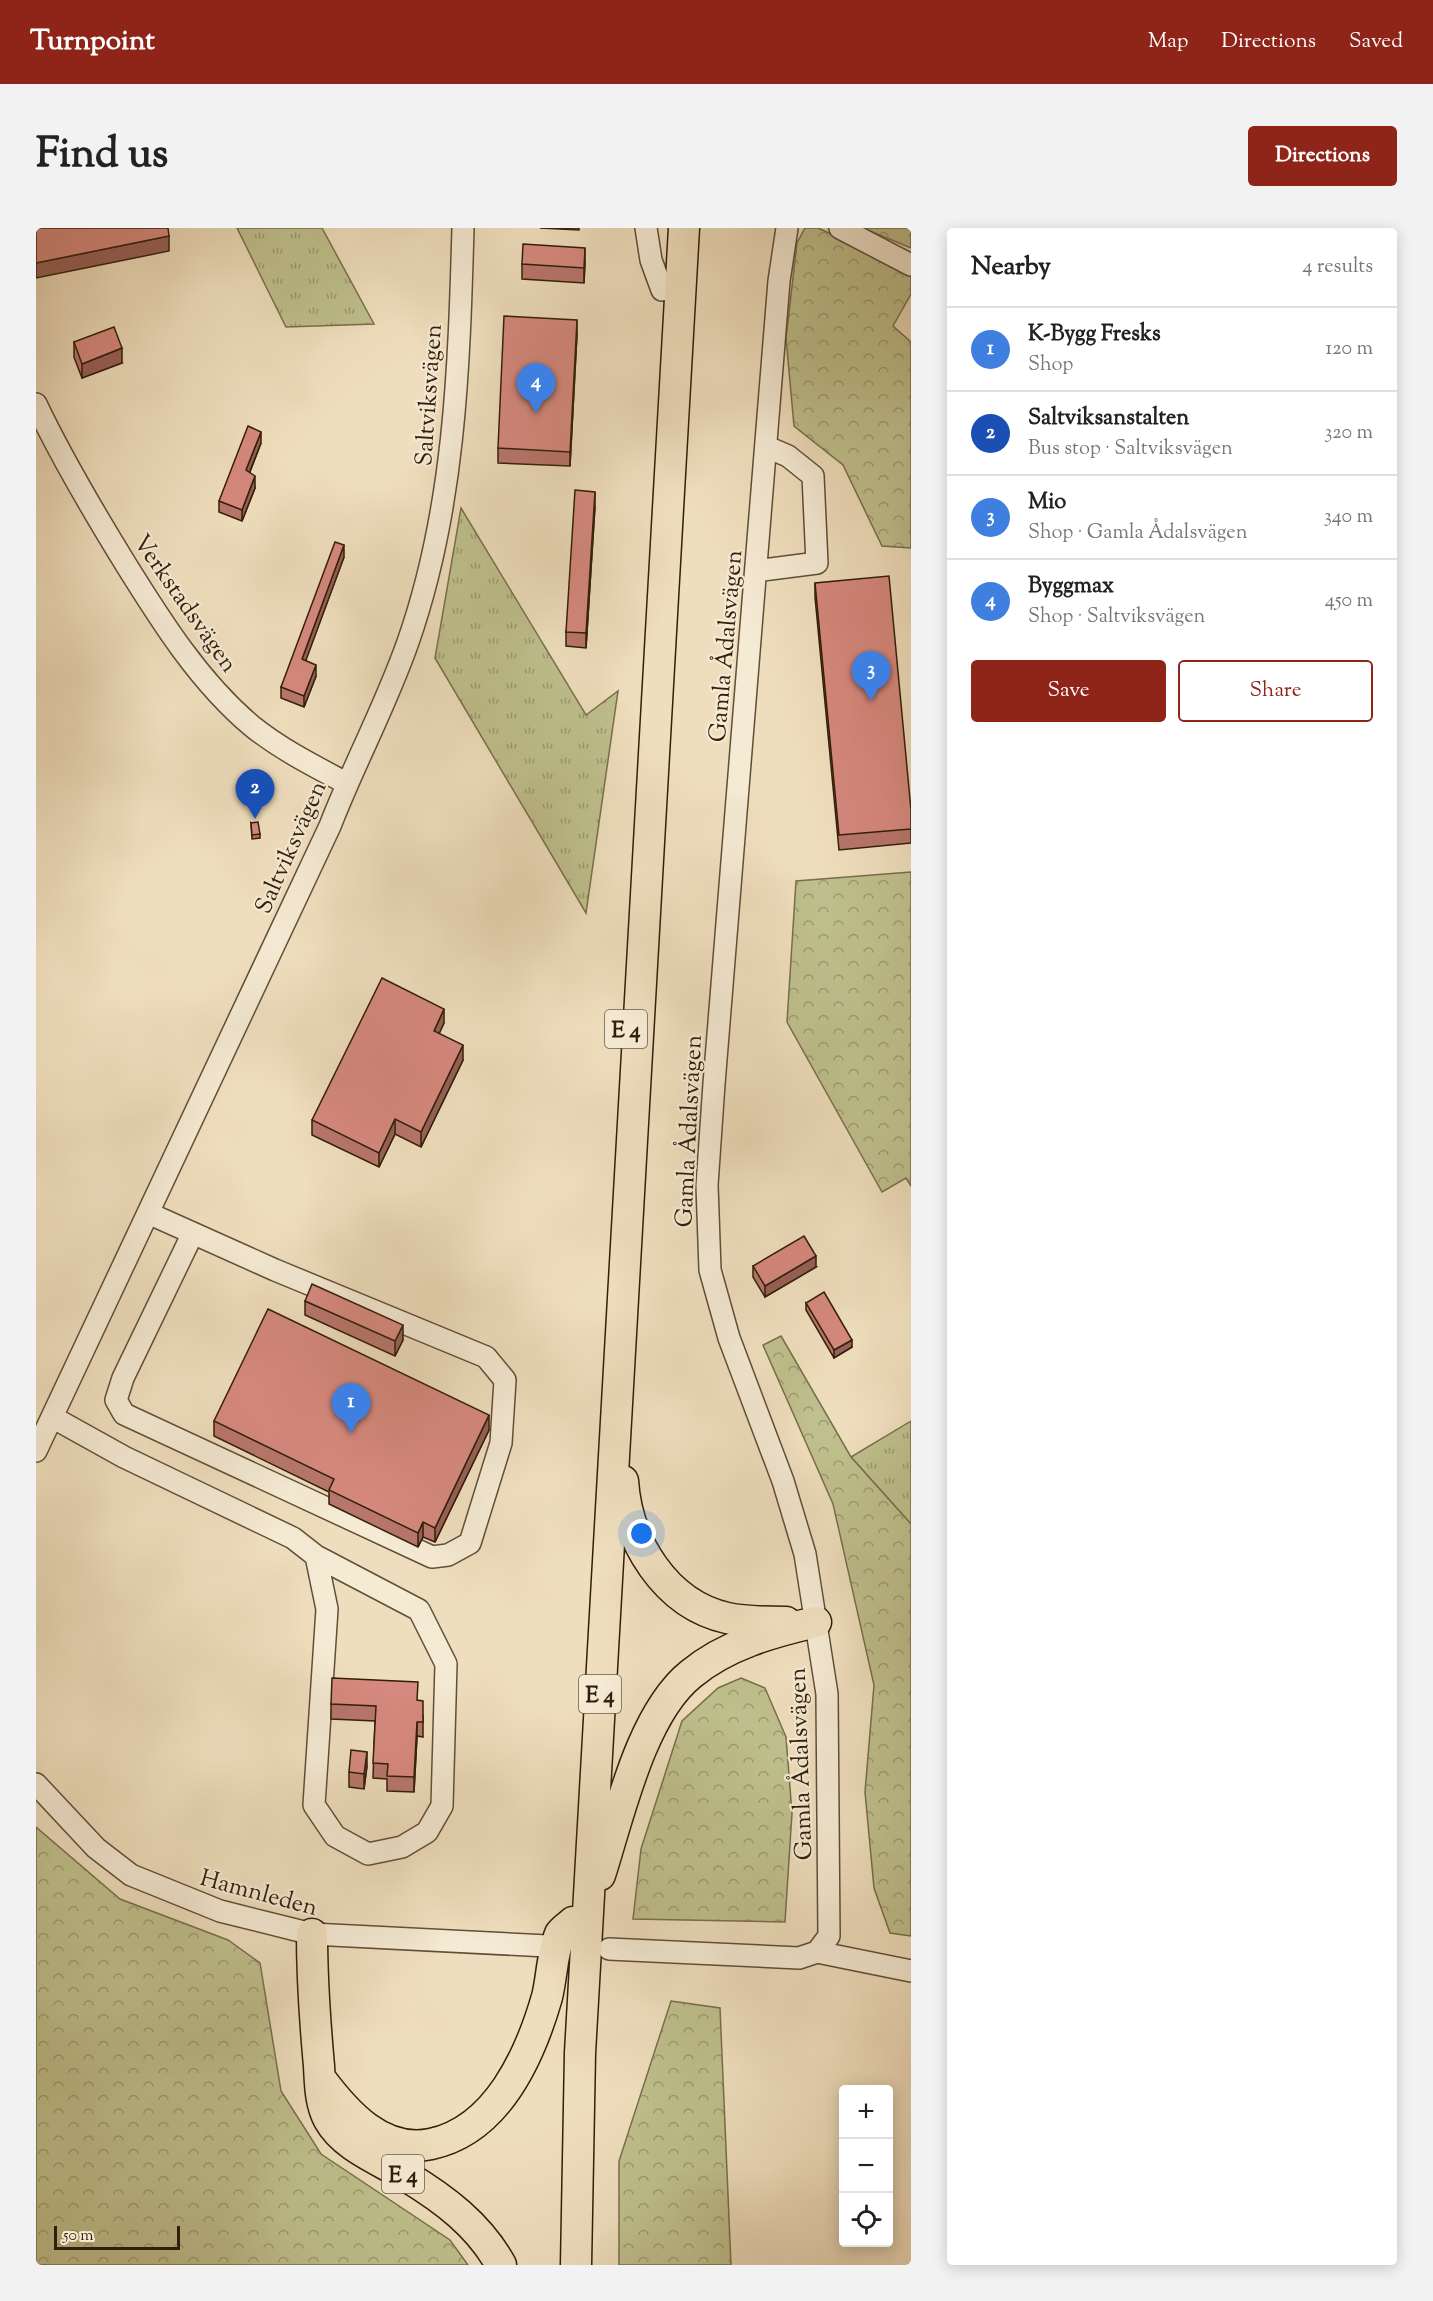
<!DOCTYPE html>
<meta charset="utf-8">
<style>
body{margin:0;font-family:"Sorts Mill Goudy",serif;background:#f2f2f2;color:#222}
.controls{position:absolute;right:18px;bottom:18px;display:grid;overflow:hidden;border-radius:6px;box-shadow:0 3px 15px #0003}
.controls button{width:54px;height:54px;display:grid;place-items:center;padding:0;border:0;border-bottom:2px solid #e0e0e0;background:#fff;color:#222;font:30px sans-serif}
.scale{position:absolute;left:18px;bottom:15px;width:126px;box-sizing:border-box;padding-left:6px;border:3px solid #321e0a;border-top:0;font-size:16px;line-height:21px;white-space:nowrap;color:#321e0a;-webkit-text-stroke:4px #f5ead4;paint-order:stroke}
.you{position:absolute;left:606px;top:1306px;width:21px;height:21px;margin:-15px;border:4px solid #fff;border-radius:50%;background:#1a73e8;box-shadow:0 0 0 9px #1a73e833}
.badge{display:grid;place-items:center;width:39px;height:39px;border-radius:50%;background:#8f2418;color:#fff;font-size:20px;font-weight:700}
.pin{position:absolute;translate:-50% -50px;filter:drop-shadow(0 2px 3px #0008)}
.pin::after{content:'';position:absolute;top:32px;width:21px;height:18px;background:inherit;clip-path:polygon(0 0,100% 0,50% 100%)}
.list{margin:0;padding:0;list-style:none}
h2{display:flex;justify-content:space-between;align-items:center;height:78px;margin:0;padding:0 24px;font-size:26px}
h2 small{font-size:20px;font-weight:400;color:#767676}
.list li{display:grid;grid-template-columns:39px 1fr auto;gap:18px;align-items:center;box-sizing:border-box;height:84px;padding:0 24px;border-top:2px solid #e0e0e0}
.list b{display:block;font-size:22px;white-space:nowrap}
.list p{margin:0;font-size:20px;white-space:nowrap;color:#767676}
.list em{font-size:20px;font-style:normal;color:#767676}
.actions{display:flex;gap:12px;padding:18px 24px}
.actions a{flex:1;padding:14px 0;border:2px solid #8f2418;border-radius:6px;text-align:center;font-size:21px;color:#8f2418}
.actions .main{background:#8f2418;color:#fff}
.icon{flex:none;width:33px;height:33px;fill:none;stroke:currentColor;stroke-width:2;stroke-linecap:round;stroke-linejoin:round}
.map{position:relative;flex:none;width:875px;height:2037px;overflow:hidden;border-radius:6px}
header{display:flex;align-items:center;gap:36px;box-sizing:border-box;height:84px;padding:0 30px;background:#8f2418;color:#fff}
header strong{font-size:28px}
nav{display:flex;gap:33px;margin-inline-start:auto;font-size:21px}
.intro{display:flex;align-items:center;justify-content:space-between;box-sizing:border-box;height:144px;padding:0 36px}
h1{margin:0;font-size:42px}
.button{padding:15px 27px;border-radius:6px;background:#8f2418;color:#fff;font-size:21px;font-weight:700}
main{display:flex;gap:36px;padding:0 36px}
aside{flex:1;background:#fff;border-radius:6px;box-shadow:0 3px 15px #0003}
.map>svg:first-child{display:block}
.grass{fill:url(#grass-tufts);stroke:#786f4c;stroke-width:1.5}
.forest{fill:url(#forest-crowns);stroke:#786f4c;stroke-width:1.5}
.lines{fill:none;stroke-linecap:round;stroke-linejoin:round}
.minor-casing{stroke:#614e37;stroke-width:24}
.highway-casing{stroke:#321e0a;stroke-width:33}
.minor{stroke:#f5ead4;stroke-width:21}
.highway{stroke:#efdebd;stroke-width:30}
.wall{fill:#b8766c;stroke:#321e0a;stroke-width:1.5}
.shaded-wall{fill:#966058;stroke:#321e0a;stroke-width:1.5}
.building{fill:#d6897e;stroke:#321e0a;stroke-width:1.5}
.labels{text-anchor:middle;stroke-width:4.5;stroke-linejoin:round;paint-order:stroke}
.shield{fill:#f5ead4;stroke:#6c5b47;stroke-width:1.5}
.shield-label{font-size:22px;font-weight:bold;fill:#321e0a}
.street-label{font-size:24px;fill:#321e0a;stroke:#f5ead4}
</style>
<header>
<strong>Turnpoint</strong>
<nav><a>Map</a><a>Directions</a><a>Saved</a></nav>
</header>
<div class="intro"><h1>Find us</h1><a class="button">Directions</a></div>
<main>
<div class="map">
<svg width="875" height="2037" viewBox="0 0 875 2037">
<defs>
<pattern id="grass-tufts" width="24" height="20" patternUnits="userSpaceOnUse" patternTransform="scale(1.5)"><rect width="24" height="20" fill="#bfc08d"/><path d="M3 7l-1-3M5 7V3M7 7l1-3M15 17l-1-3M17 17v-4M19 17l1-3" fill="none" stroke="#9c9b71"/></pattern>
<pattern id="forest-crowns" width="20" height="18" patternUnits="userSpaceOnUse" patternTransform="scale(1.5)"><rect width="20" height="18" fill="#bfc08d"/><path d="M2 6a3 3 0 1 1 6 0M12 15a3 3 0 1 1 6 0" fill="none" stroke="#9c9b71"/></pattern>
</defs>
<rect width="100%" height="100%" fill="#efdebd"/>
<filter id="stains"><feTurbulence type="fractalNoise" baseFrequency=".00333" numOctaves="4"/><feColorMatrix values="0 0 0 0 .2 0 0 0 0 .09 0 0 0 0 .02 0 0 0 .5 -.17"/></filter>
<radialGradient id="worn" r=".72"><stop offset=".6" stop-color="#630" stop-opacity="0"/><stop offset="1" stop-color="#630" stop-opacity=".3"/></radialGradient>
<path class="grass" d="M201,0H286L338,96L250,99Z
M425,280L550,487L582,463L550,685L399,430Z
M875,1193V1296L815,1229Z"/>
<path class="forest" d="M769,0H782L875,42V66L857,98L875,114V320L846,318L807,237L758,198L750,110L761,15Z
M827,0H875V20Z
M875,644V958L870,950L846,964L751,794L760,653Z
M745,1108L815,1229L875,1296V1708L854,1705L838,1660L829,1564L838,1457L797,1276L727,1117Z
M705,1450L729,1460L750,1509L756,1585L749,1694L597,1691L605,1621L646,1493L682,1460Z
M0,1599L84,1671L192,1712L224,1735L245,1863L285,1926L414,2012L432,2037H0Z
M635,1773L684,1780L695,2037H583V1933Z"/>
<g class="lines">
<defs>
<path id="minor" d="M610,0L615,32L626,62
M804,0L875,37
M0,176C26,231 57,283 89,335C125,393 164,455 217,499C246,522 278,538 310,555
M720,343L781,335L777,248L752,228L731,219
M112,985L239,1042L450,1129L469,1152L465,1215L434,1315L412,1327L396,1329L88,1186L80,1172L87,1150L156,1007
M16,1189L88,1229L257,1310L280,1328L383,1382L410,1436L406,1578L391,1604L366,1619L332,1626L299,1608L278,1577L291,1381L280,1328
M0,1223L294,598C318,536 350,477 372,414C419,280 423,140 427,0
M0,1556L60,1620L95,1647L184,1683L276,1706L511,1718
M573,1721L763,1730L781,1724L793,1708L791,1466L769,1326L747,1253L693,1110L674,1042L671,957L678,856L743,53L751,0
M781,1724L875,1743"/>
<path id="highway" d="M587,1253C591,1313 629,1376 691,1390C710,1394 730,1394 750,1394
M564,1647C583,1588 605,1486 655,1446C690,1417 736,1404 780,1394
M276,1706C276,1751 279,1794 283,1838C284,1856 284,1876 293,1892C308,1919 344,1932 370,1948C408,1971 443,1997 465,2037
M284,1850C310,1885 346,1926 395,1916C461,1902 494,1828 511,1769C516,1749 516,1725 524,1706C526,1702 533,1698 537,1694
M540,2037L544,1825L648,0"/>
</defs>
<use href="#minor" class="minor-casing"/>
<use href="#highway" class="highway-casing"/>
<use href="#minor" class="minor"/>
<use href="#highway" class="highway"/>
</g>
<path class="wall" d="M504,0H543V2Z
M549,34L548,55L486,51V36Z
M541,106L534,238L462,235V220Z
M38,114L86,135L46,150L38,129Z
M225,215L214,244L219,260L206,293L183,284V273Z
M559,278L550,420L530,418V404Z
M308,329L269,433L280,448L268,479L245,470V459Z
M779,355L875,582V615L803,622L779,369Z
M215,595L224,606V610L216,611Z
M408,795L403,805L427,832L385,919L359,906L343,939L276,907V892Z
M717,1038L780,1039L729,1069L717,1049Z
M269,1073L367,1112L359,1128L269,1087Z
M770,1075L816,1119L798,1130L770,1082Z
M178,1193L453,1202L399,1314L387,1309L382,1319L293,1276V1264L178,1208Z
M382,1473L387,1488V1509L381,1508L378,1564L351,1563V1551L337,1550L339,1493L295,1491V1476Z
M331,1538L328,1561L313,1559V1544Z"/>
<path class="shaded-wall" d="M133,8V23L0,50V35Z
M549,20V34L548,55V40Z
M541,92V106L534,238V224Z
M86,120V135L46,150V136Z
M225,204V215L210,253V242Z
M219,248V260L206,293V282Z
M559,264V278L550,420V405Z
M308,317V329L266,443V431Z
M280,437V448L268,479V468Z
M408,781V795L398,817V803Z
M427,817V832L385,919V904Z
M359,891V906L343,939V925Z
M780,1028V1039L729,1069V1058Z
M367,1097V1112L359,1128V1113Z
M816,1112V1119L798,1130V1122Z
M453,1187V1202L399,1314V1300Z
M387,1294V1309L382,1319V1305Z
M381,1494V1508L378,1564V1549Z
M331,1524V1538L328,1561V1546Z"/>
<path class="building" d="M0,0H132L133,8L0,35Z
M487,16L549,20L548,40L486,36Z
M468,88L541,92L534,224L462,220Z
M78,99L86,120L46,136L38,114Z
M212,198L225,204L210,242L219,248L206,282L183,273Z
M539,262L559,264L550,405L530,404Z
M299,314L308,317L266,431L280,437L268,468L245,459Z
M853,348L875,582V601L803,607L779,355Z
M222,594L224,606L216,607L215,595Z
M346,750L408,781L398,803L427,817L385,904L359,891L343,925L276,892Z
M768,1008L780,1028L729,1058L717,1038Z
M276,1056L367,1097L359,1113L269,1073Z
M788,1064L816,1112L798,1122L770,1075Z
M232,1081L453,1187L399,1300L387,1294L382,1305L293,1262L298,1251L178,1193Z
M296,1450L382,1454L381,1472L387,1473V1494H381L378,1549L351,1548L352,1536L337,1535L340,1478L295,1476Z
M315,1522L331,1524L328,1546L313,1544Z"/>
<g class="labels">
<g class="shield">
<rect x="569" y="782" width="42" height="38" rx="4.5"/>
<rect x="543" y="1447" width="42" height="38" rx="4.5"/>
<rect x="346" y="1927" width="42" height="38" rx="4.5"/>
</g>
<g class="shield-label">
<text x="590" y="809">E 4</text>
<text x="564" y="1474">E 4</text>
<text x="367" y="1954">E 4</text>
</g>
<g class="street-label">
<text transform="translate(392 167) rotate(-86)" y="8">Saltviksvägen</text>
<text transform="translate(150 375) rotate(55)" y="8">Verkstadsvägen</text>
<text transform="translate(689 418) rotate(-85)" y="8">Gamla Ådalsvägen</text>
<text transform="translate(254 619) rotate(-66)" y="8">Saltviksvägen</text>
<text transform="translate(652 903) rotate(-87)" y="8">Gamla Ådalsvägen</text>
<text transform="translate(764 1536) rotate(-92)" y="8">Gamla Ådalsvägen</text>
<text transform="translate(223 1664) rotate(15)" y="8">Hamnleden</text>
</g>
</g>
<rect width="100%" height="100%" filter="url(#stains)"/>
<rect width="100%" height="100%" fill="url(#worn)"/>
</svg>
<div class="controls">
<button>+</button>
<button>−</button>
<button><svg class="icon" aria-label="locate" viewBox="0 0 24 24"><circle cx="12" cy="12" r="6"/><path d="M12 2v4M12 18v4M2 12h4M18 12h4"/></svg></button>
</div>
<div class="scale">50 m</div>
<div class="you"></div>
<div class="pin badge" style="left:315px;top:1205px;background:#3f7fe0">1</div>
<div class="pin badge" style="left:219px;top:591px;background:#1a4fb4">2</div>
<div class="pin badge" style="left:835px;top:473px;background:#3f7fe0">3</div>
<div class="pin badge" style="left:500px;top:185px;background:#3f7fe0">4</div>
</div>
<aside>
<h2>Nearby<small>4 results</small></h2>
<ul class="list">
<li><span class="badge" style="background:#3f7fe0">1</span><div><b>K-Bygg Fresks</b><p>Shop</p></div><em>120 m</em></li>
<li><span class="badge" style="background:#1a4fb4">2</span><div><b>Saltviksanstalten</b><p>Bus stop · Saltviksvägen</p></div><em>320 m</em></li>
<li><span class="badge" style="background:#3f7fe0">3</span><div><b>Mio</b><p>Shop · Gamla Ådalsvägen</p></div><em>340 m</em></li>
<li><span class="badge" style="background:#3f7fe0">4</span><div><b>Byggmax</b><p>Shop · Saltviksvägen</p></div><em>450 m</em></li>
</ul>
<div class="actions"><a class="main">Save</a><a>Share</a></div>
</aside>
</main>
